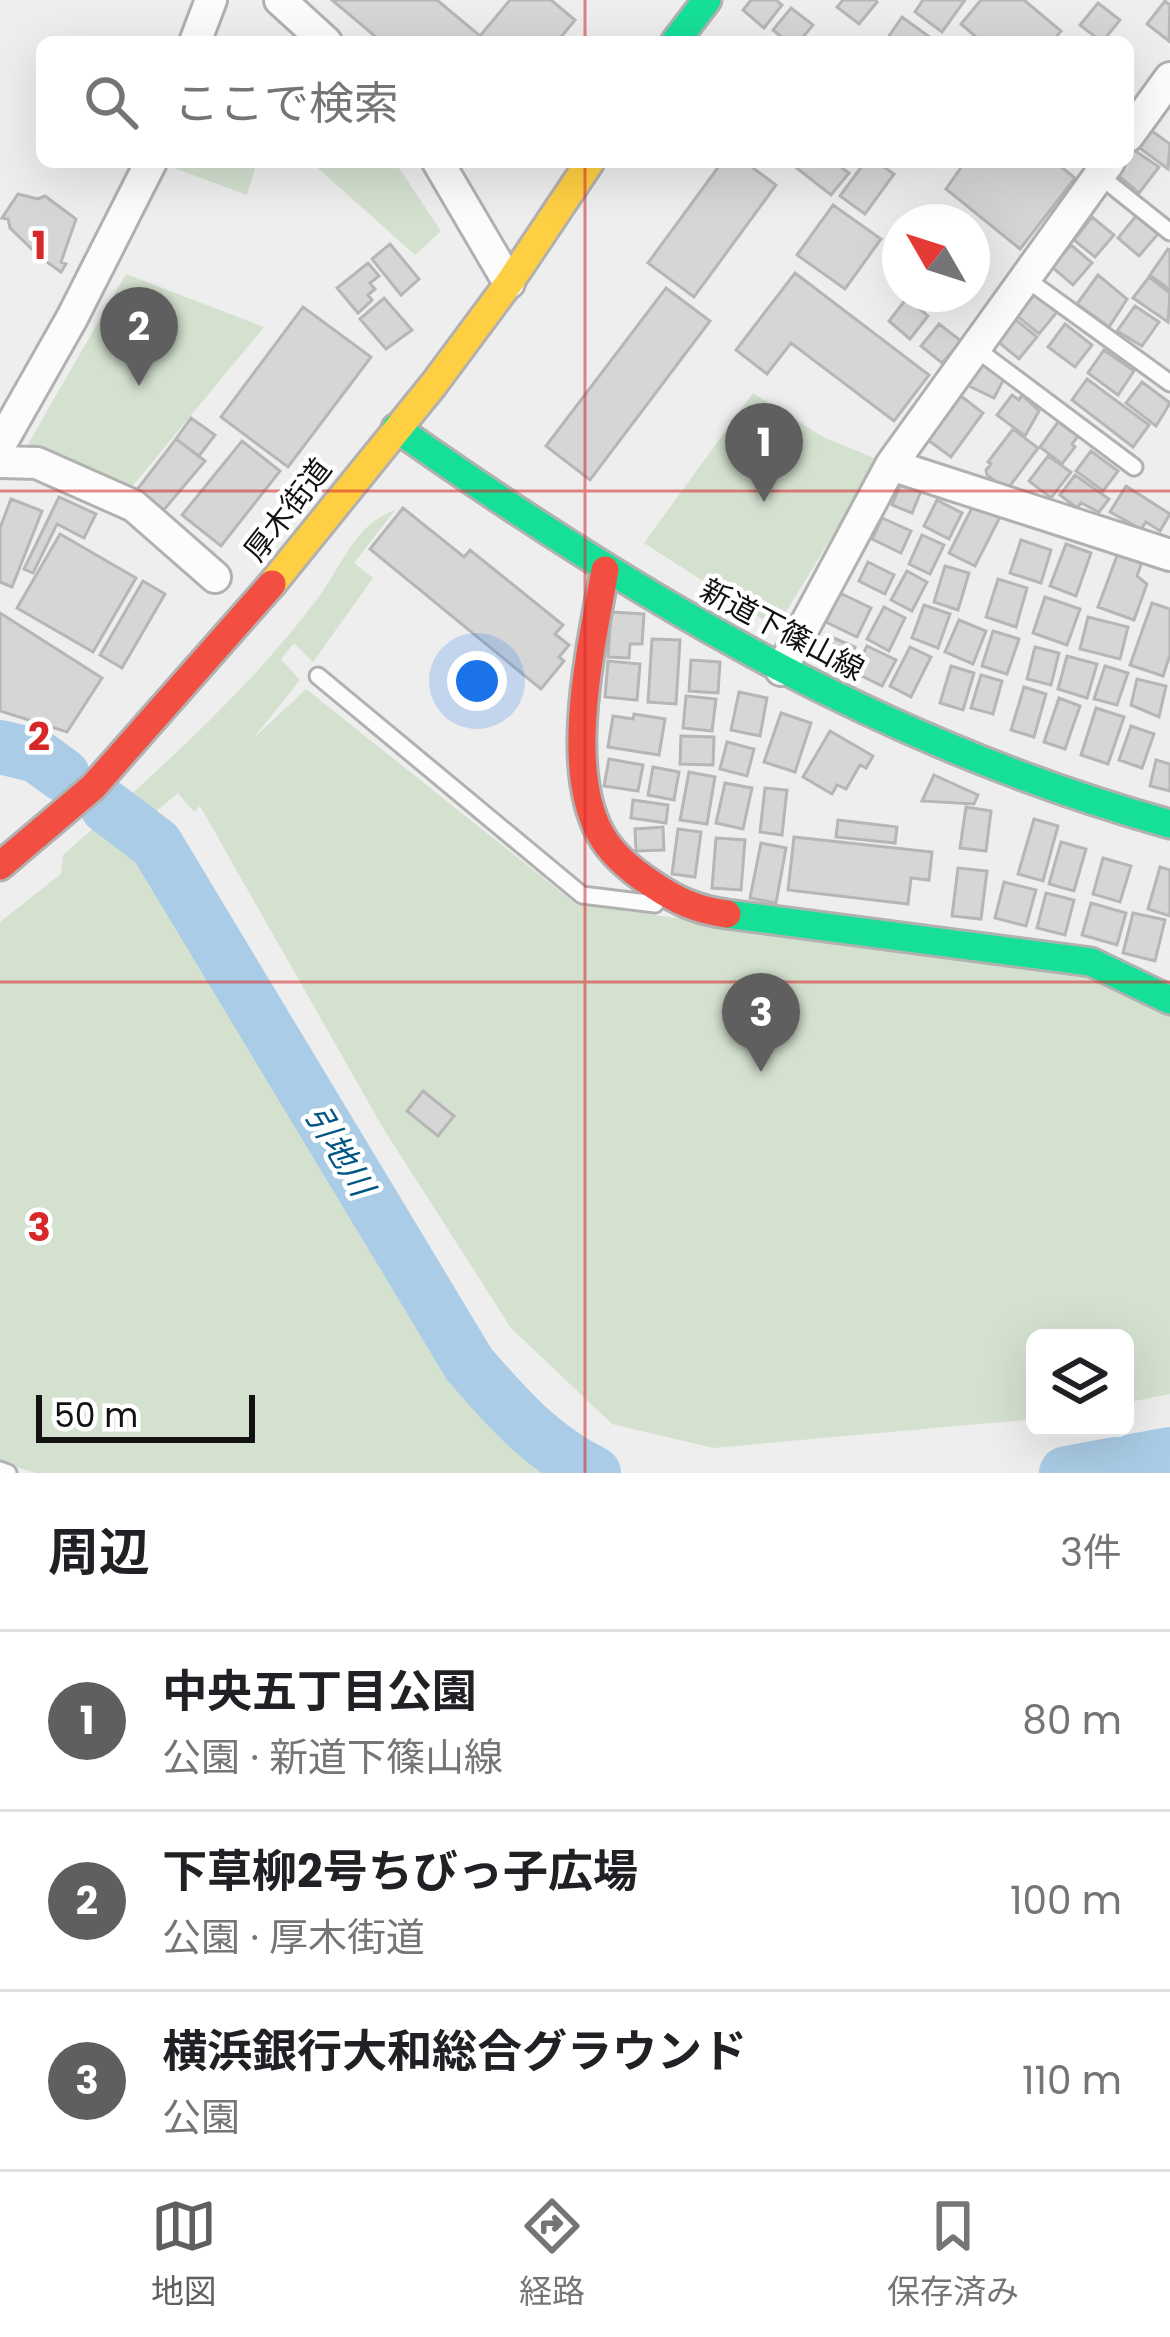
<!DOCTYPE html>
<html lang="ja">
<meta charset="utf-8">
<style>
body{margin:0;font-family:Poppins,"Noto Sans JP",sans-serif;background:#f6f6f6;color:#202124}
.controls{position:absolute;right:36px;bottom:36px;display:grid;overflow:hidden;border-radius:18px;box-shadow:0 12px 48px #0002}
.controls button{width:108px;height:108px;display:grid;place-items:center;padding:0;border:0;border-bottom:3px solid #e0e0e0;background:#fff;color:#202124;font:60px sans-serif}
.compass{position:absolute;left:882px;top:204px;width:108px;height:108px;border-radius:50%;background:#fff;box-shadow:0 12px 48px #0002;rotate:309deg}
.scale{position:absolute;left:36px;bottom:30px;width:219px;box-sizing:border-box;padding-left:12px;border:6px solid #121212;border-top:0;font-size:33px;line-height:42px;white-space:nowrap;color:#121212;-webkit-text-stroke:9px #fff;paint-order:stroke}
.you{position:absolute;left:477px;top:681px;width:42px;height:42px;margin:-30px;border:9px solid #fff;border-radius:50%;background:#1a73e8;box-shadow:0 0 0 18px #1a73e833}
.badge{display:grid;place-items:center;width:78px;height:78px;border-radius:50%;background:#5f5f5f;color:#fff;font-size:39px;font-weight:700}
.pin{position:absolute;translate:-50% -99px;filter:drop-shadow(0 3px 6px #0008)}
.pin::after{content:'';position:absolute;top:63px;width:42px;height:36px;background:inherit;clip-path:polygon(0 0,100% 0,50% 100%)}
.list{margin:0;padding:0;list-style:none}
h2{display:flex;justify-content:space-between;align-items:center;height:156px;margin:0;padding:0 48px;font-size:51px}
h2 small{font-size:39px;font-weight:400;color:#757577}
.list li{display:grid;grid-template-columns:78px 1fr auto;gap:36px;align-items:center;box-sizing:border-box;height:180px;padding:0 48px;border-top:3px solid #e0e0e0}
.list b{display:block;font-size:45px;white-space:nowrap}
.list p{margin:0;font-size:39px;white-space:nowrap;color:#757577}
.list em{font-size:39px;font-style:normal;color:#757577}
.icon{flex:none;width:66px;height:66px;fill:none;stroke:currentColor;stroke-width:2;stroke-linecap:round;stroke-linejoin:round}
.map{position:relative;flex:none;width:1170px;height:1473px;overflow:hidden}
.search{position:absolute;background:#fff;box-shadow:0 12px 48px #0002;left:36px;right:36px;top:36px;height:132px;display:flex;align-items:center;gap:30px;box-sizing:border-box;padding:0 42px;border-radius:18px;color:#757577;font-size:45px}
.sheet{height:696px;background:#fff}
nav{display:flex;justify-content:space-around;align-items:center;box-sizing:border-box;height:168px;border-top:3px solid #e0e0e0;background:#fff;font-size:33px;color:#757577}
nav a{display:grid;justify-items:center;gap:6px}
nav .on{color:#5f5f5f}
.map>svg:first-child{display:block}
.green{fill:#d4e1cf}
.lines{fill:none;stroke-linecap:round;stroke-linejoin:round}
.river{stroke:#aacce6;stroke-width:54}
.building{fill:#d6d6d6;stroke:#b6b6b6;stroke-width:3}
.lane-casing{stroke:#b1b1b2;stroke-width:21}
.street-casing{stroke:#b1b1b2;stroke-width:36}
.fast-casing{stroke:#b1b1b2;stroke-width:33}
.slow-casing{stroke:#b1b1b2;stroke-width:33}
.jam-casing{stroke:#b1b1b2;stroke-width:33}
.lane{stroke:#fcfcfc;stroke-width:15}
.street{stroke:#fcfcfc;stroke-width:30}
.fast{stroke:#16e098;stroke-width:27}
.slow{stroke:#ffcf43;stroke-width:27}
.jam{stroke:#f24e42;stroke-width:27}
.grid{fill:none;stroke:#d62828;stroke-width:3;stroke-opacity:0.55}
.labels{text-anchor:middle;stroke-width:9;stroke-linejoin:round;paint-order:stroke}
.street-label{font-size:30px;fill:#121212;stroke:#fff}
.water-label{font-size:33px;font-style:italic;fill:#005685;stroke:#fff}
.grid-label{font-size:39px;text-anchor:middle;font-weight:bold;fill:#d62828;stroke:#fff;stroke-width:9;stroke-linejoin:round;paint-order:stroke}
</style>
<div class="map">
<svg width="1170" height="1473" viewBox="0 0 1170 1473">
<rect width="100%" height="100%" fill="#eee"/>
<path class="green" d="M173,162H257L247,195L171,167Z
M311,162H395L441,231L415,255Z
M126,274L264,327L126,494L28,444Z
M753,393L823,437L879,460L776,628L644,543Z
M395,510L354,563L373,578L313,662L294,643L281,659L300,680L252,740L306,689L576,904L1082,975L1170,1015V1394L1125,1403V1338H1035V1419L713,1448L612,1424L511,1328L383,1128L200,806L194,812L178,793L142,823L195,939L281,1091L495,1406L525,1441L569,1473H36L0,1462V922L61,874L63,855C152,776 246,694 318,598C343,564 354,525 395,510Z"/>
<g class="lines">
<path class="river" d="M0,747L37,756L63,775
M107,807L156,844L469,1364C506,1407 542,1448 594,1473
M1066,1473L1170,1454"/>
</g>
<path class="building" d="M332,0H437L480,36L510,0H551L575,20L557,42H382Z
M751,0H776L782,5L764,28L743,10Z
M843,0H875L877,2L859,24L837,7Z
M923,0H965L942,32L915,12Z
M981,0H1024L1061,31L1052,42H982L961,24Z
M1165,1L1170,5L1169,41L1147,24Z
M1098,3L1120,20L1102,42L1080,25Z
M791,8L813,25L799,42H788L773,30Z
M902,17L935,41V42L887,39Z
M1149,129L1170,144L1168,169L1137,146Z
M1131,148L1159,167L1139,193L1114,172L1121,162H1128Z
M722,162H745L776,185L694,297L648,263Z
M789,162H834L849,173L831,195Z
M865,162H877L894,174L865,214L840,196Z
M965,162H1055L1075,178L1020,249L946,189Z
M18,194L38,199L45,196L76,219L61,262L66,264L61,272L40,257L10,228L8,219L2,218Z
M833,205L881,239L845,289L797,255Z
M1136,216L1158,234L1139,256L1118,238Z
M1092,217L1114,235L1095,257L1074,240Z
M390,244L419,279L401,295L372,259Z
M1071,245L1092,263L1073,285L1052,267Z
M1168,249L1170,250V290L1150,275Z
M368,263L379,276L370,283L375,289L368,295L372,300L358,313L337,288Z
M795,273L929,375L894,421L791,343L767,374L736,350Z
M1098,275L1127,299L1109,327L1077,304Z
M1149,277L1170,293L1168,322L1133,298Z
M666,288L710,321L590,480L546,446Z
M1035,294L1057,312L1039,334L1017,316Z
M384,298L412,330L386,349L360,319Z
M907,298L928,316L910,339L889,321Z
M1135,306L1159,322L1142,346L1117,331Z
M303,307L371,357L288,467L221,417Z
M1015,319L1037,337L1019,359L997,341Z
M939,324L961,341L942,363L921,346Z
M1065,324L1092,345L1075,367L1048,347Z
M1104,350L1134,371L1118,395L1088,373Z
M982,360L1007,373L994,398L969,386Z
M1087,379L1149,425L1133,447L1072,400Z
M1142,382L1170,403L1156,426L1126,403Z
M1012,395L1019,400L1022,395L1039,411L1025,436L997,415Z
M961,396L983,413L951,457L928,440Z
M191,418L215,435L199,456L176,439Z
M1058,422L1078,436L1072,444L1075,447L1062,464L1040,447Z
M1013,429L1038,448L1007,490L987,475L986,470L991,464L988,462Z
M176,439L205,461L162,512L136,491Z
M242,441L280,471L221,546L182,515Z
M1091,451L1118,471L1103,491L1076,471Z
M1048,456L1071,472L1051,498L1029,481Z
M1075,475L1109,499L1099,512L1081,503L1077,508L1060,495Z
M904,476L924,484L912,513L892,505Z
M1126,486L1170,514L1160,531L1146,522L1141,529L1110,512Z
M59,497L96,514L84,538L57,524L33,573L24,569Z
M11,499L42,511L12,587L0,582V528Z
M937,500L962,513L949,539L924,526Z
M974,504L1000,517L975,566L949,553Z
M403,508L464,557L470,550L563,625L555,634L569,645L559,657L564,661L541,689L370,549Z
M882,518L911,531L901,553L872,539Z
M60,534L136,578L93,652L17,608Z
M922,535L944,545L930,574L909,564Z
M1021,540L1051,550L1041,583L1010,573Z
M1066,544L1091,553L1076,596L1050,586Z
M1118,553L1142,562L1137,576L1147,584L1134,620L1098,607Z
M868,562L894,575L885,594L859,581Z
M945,566L969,573L958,610L934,602Z
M907,571L927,582L912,611L891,600Z
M998,579L1027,588L1016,627L986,617Z
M143,581L165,594L122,668L100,655Z
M840,593L871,608L857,637L826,622Z
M1045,597L1080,609L1067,645L1033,633Z
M1152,603L1170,609V655L1163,676L1130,665Z
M924,605L950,614L938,648L912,638Z
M884,607L905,618L889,651L867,639Z
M611,612L644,614L642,644H630L629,658L608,657Z
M0,613L102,678L67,732L0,711Z
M1088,617L1128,627L1120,659L1080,649Z
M959,620L986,631L973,664L945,652Z
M993,631L1019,639L1007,674L982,666Z
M829,636L855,647L845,672L819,661Z
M652,639L680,640L676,704L648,702Z
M867,646L896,660L882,686L854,672Z
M910,647L931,657L911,697L890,686Z
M1035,647L1059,653L1051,685L1027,679Z
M1067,656L1097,664L1087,698L1058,689Z
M691,660L720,662L718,693L689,691Z
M608,661L640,664L637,700L605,697Z
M951,666L974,673L963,710L940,703Z
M1105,666L1128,673L1117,705L1094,699Z
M981,675L1002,681L993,714L971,708Z
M1137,679L1166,686L1159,717L1131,705Z
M1024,687L1046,694L1034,737L1011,730Z
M739,692L767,698L760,736L731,730Z
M686,696L716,699L712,731L683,728Z
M1059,698L1080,706L1065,749L1044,742Z
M1096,708L1124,717L1108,764L1081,755Z
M781,713L811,723L795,772L764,762Z
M634,714L665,719L659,755L608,747L613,716L633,719Z
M1131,726L1154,734L1142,768L1119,760Z
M830,731L873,756L866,768L860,765L846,789L837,785L832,794L803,777Z
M681,736L714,737L713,765L680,764Z
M727,742L754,749L747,776L720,769Z
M609,759L643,765L638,791L604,786Z
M1156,760L1170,764V791L1150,786Z
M653,767L679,772L674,800L648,795Z
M689,772L715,777L707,824L680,820Z
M934,775L978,795L974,804L922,801Z
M725,783L752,788L743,829L716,823Z
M765,788L787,790L782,835L760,832Z
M633,800L668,805L666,823L631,818Z
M966,807L991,811L986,851L960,848Z
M1034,819L1058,826L1043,881L1018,874Z
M838,820L897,827L895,843L836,837Z
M663,827L664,850L636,851L635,829Z
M678,829L701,832L695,877L672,874Z
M794,837L932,852L929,880L911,878L908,904L788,890Z
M716,838L745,840L741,890L712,888Z
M1061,842L1086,849L1074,891L1049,884Z
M761,843L786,848L776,903L750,898Z
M1103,858L1131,866L1120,902L1093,894Z
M1160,867L1170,870V916L1148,909Z
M958,868L987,871L981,919L952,916Z
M1004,882L1036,890L1026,926L995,918Z
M1046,893L1074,900L1065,935L1037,928Z
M1091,903L1126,913L1117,945L1082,935Z
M1133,913L1165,920L1155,961L1123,953Z
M423,1091L454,1116L438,1136L407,1111Z"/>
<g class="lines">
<defs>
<path id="lane" d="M1100,176L1170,232
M1025,278L1170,383
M975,348L1134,467
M318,676L582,895L655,904
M0,1470L8,1473"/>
<path id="street" d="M280,0L326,42
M195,42L211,0
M1128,136L1170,78
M438,162L509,283
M0,445L72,318L151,162
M0,462L37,463L134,506L215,577
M891,465L1170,555
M781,670L891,465L1109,162"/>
<path id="fast" d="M675,42L707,0
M396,428C639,599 882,744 1170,824
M727,914L1091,962L1170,1000"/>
<path id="slow" d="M272,584L434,384L509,283L590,162"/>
<path id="jam" d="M605,570C592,644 563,764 600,833C611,854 632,871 652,884C677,901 697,910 727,914
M0,866L93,787L272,584"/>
</defs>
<use href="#lane" class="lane-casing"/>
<use href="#street" class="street-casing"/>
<use href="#fast" class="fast-casing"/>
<use href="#slow" class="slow-casing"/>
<use href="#jam" class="jam-casing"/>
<use href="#lane" class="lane"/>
<use href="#street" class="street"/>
<use href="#fast" class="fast"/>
<use href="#slow" class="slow"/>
<use href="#jam" class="jam"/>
</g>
<path class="grid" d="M585,0V42M585,162V1473M0,491H1170M0,982H1170"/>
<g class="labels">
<g class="street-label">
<text transform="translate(288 510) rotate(-52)" y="10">厚木街道</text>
<text transform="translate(782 630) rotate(28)" y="10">新道下篠山線</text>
</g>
<g class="water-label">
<text transform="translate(340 1150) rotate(59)" y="12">引地川</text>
</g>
</g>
<g class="grid-label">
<text x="39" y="259">1</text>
<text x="39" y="750">2</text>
<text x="39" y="1241">3</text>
</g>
</svg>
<div class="controls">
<button><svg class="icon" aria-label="layers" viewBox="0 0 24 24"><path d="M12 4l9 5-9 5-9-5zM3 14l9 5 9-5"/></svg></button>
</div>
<svg class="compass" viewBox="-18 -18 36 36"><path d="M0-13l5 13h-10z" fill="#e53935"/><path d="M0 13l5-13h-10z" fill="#757577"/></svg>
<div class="scale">50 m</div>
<div class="you"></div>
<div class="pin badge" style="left:764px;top:502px">1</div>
<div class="pin badge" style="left:139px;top:386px">2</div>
<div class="pin badge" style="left:761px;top:1072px">3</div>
<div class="search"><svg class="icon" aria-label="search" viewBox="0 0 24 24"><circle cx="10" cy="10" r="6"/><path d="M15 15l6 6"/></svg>ここで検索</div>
</div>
<section class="sheet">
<h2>周辺<small>3件</small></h2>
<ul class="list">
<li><span class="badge">1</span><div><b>中央五丁目公園</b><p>公園 · 新道下篠山線</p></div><em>80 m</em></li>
<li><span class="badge">2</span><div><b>下草柳2号ちびっ子広場</b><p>公園 · 厚木街道</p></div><em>100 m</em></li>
<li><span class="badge">3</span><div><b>横浜銀行大和総合グラウンド</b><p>公園</p></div><em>110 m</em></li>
</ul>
</section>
<nav>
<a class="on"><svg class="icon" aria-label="map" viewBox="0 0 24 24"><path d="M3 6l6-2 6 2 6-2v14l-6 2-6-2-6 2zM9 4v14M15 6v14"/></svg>地図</a>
<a><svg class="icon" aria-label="directions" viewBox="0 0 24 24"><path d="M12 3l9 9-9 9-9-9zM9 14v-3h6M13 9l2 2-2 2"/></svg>経路</a>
<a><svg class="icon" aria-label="saved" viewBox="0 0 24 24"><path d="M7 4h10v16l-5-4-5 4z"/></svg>保存済み</a>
</nav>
